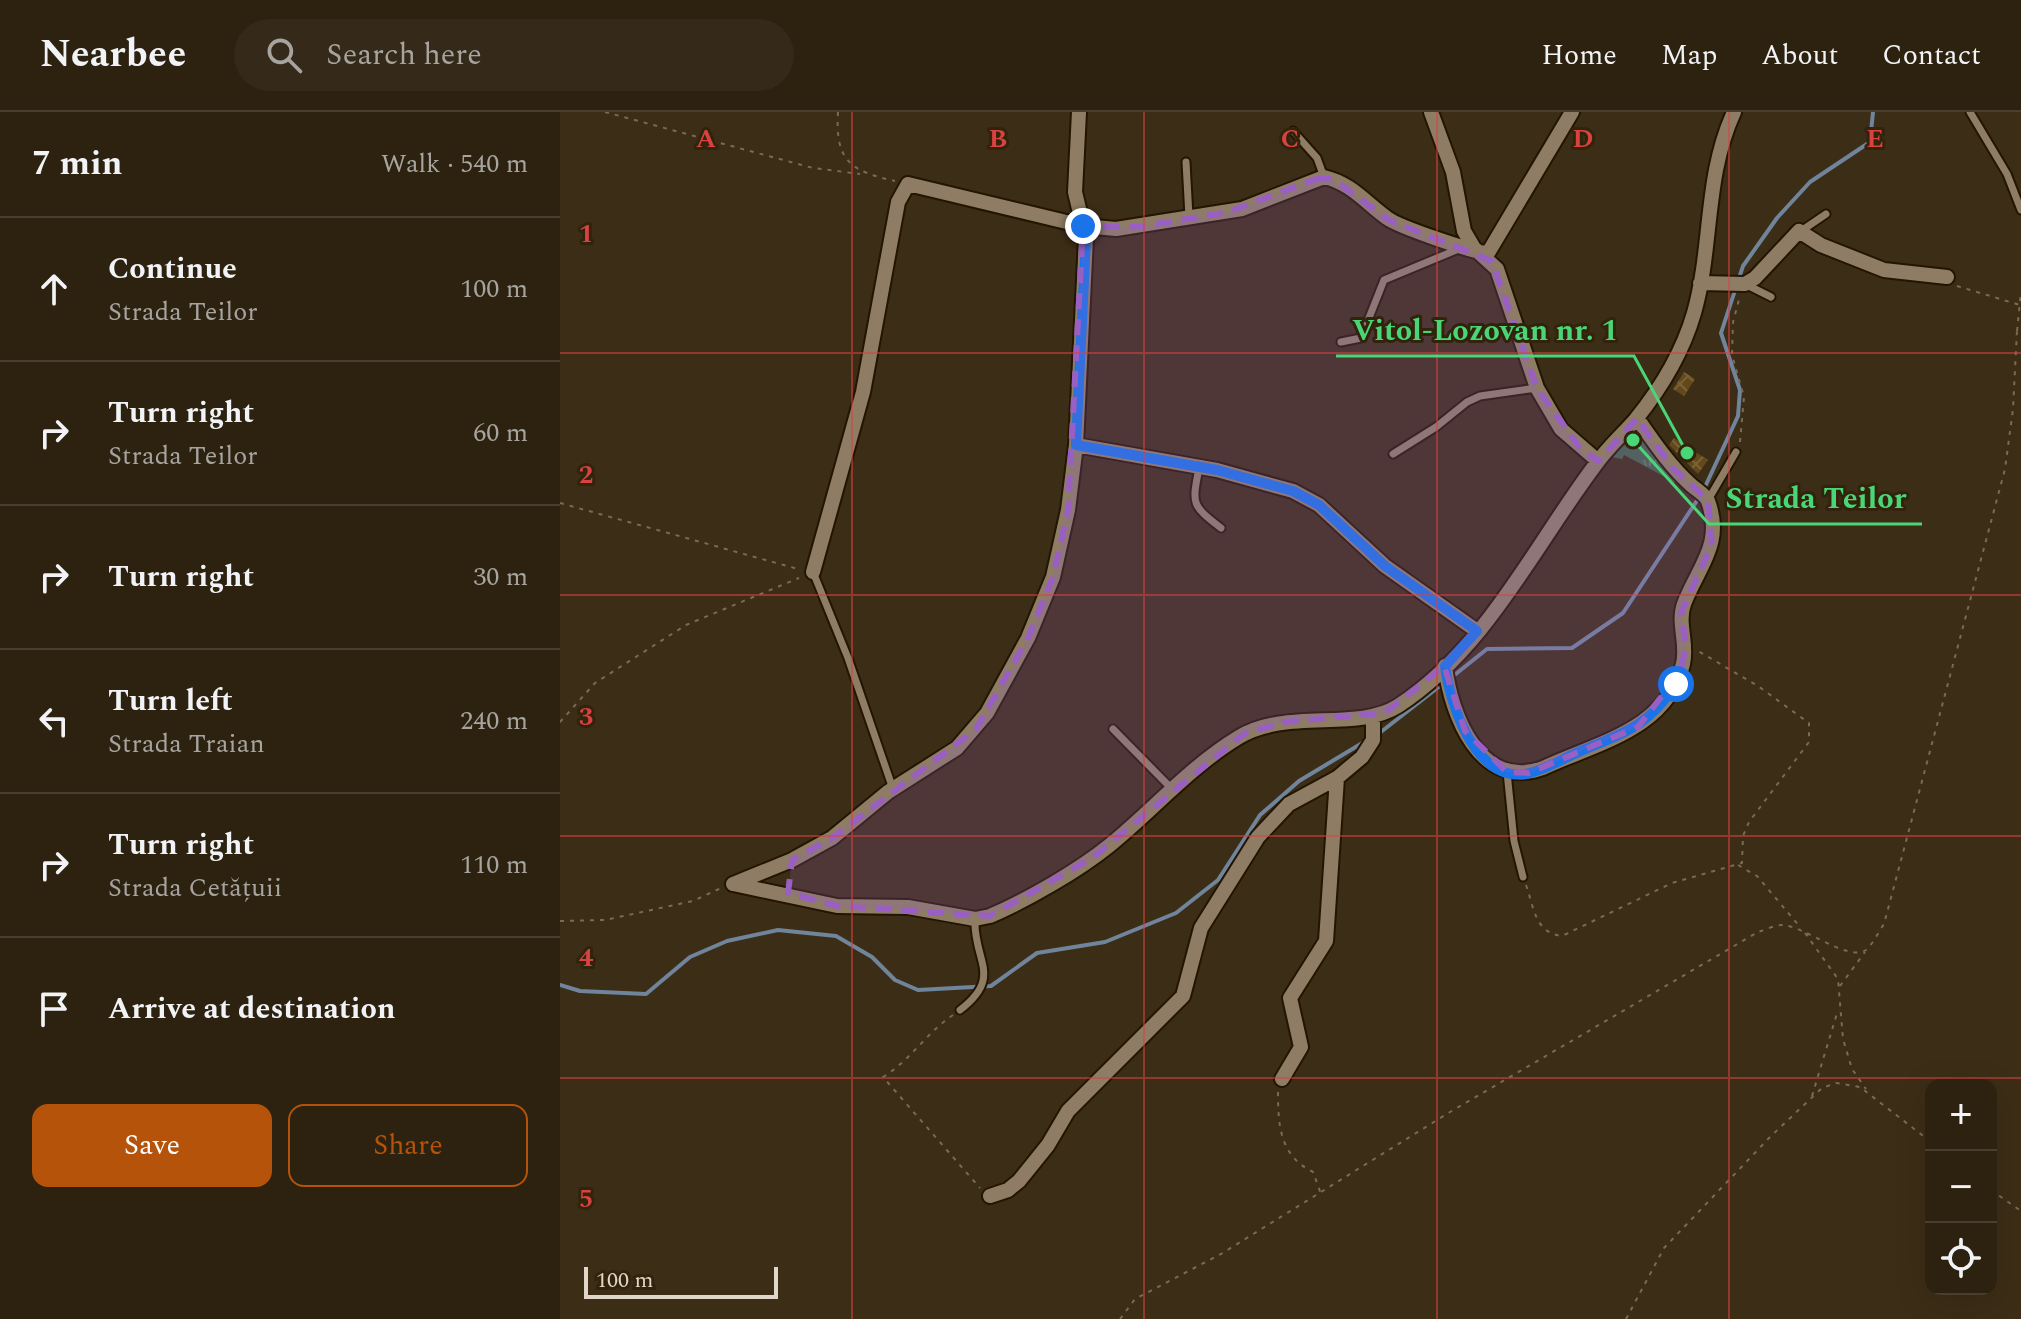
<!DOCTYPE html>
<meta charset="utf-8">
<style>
body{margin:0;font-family:Spectral,serif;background:#352a19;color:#f1f3f6}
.controls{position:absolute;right:24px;bottom:24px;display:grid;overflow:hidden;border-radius:16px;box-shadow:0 8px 32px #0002}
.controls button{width:72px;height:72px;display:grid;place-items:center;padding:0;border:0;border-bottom:2px solid #483f30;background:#2d2210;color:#f1f3f6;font:40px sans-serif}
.scale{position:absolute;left:24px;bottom:20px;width:194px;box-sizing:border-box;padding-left:8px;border:4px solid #e0d7c9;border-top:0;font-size:22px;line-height:28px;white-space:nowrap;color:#e0d7c9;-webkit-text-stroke:6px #32230c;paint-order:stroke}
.stop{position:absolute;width:24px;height:24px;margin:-18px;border:6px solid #1a73e8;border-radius:50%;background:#fff}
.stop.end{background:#1a73e8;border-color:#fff;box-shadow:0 2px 8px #0008}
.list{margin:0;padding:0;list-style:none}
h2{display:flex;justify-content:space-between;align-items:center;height:104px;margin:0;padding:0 32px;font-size:34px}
h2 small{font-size:26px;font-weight:400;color:#a7a49f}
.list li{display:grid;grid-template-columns:52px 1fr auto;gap:24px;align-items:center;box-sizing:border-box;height:144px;padding:0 32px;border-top:2px solid #483f30}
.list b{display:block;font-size:30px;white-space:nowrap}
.list p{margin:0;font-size:26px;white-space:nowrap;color:#a7a49f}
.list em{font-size:26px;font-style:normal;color:#a7a49f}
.actions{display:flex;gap:16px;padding:24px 32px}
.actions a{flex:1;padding:18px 0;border:2px solid #b45309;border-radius:16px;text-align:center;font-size:28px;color:#b45309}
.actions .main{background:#b45309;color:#fff}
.icon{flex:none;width:44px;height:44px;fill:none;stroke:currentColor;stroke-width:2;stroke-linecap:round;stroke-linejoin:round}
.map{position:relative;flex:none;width:1461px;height:1207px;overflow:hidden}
header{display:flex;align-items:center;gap:48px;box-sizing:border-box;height:112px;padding:0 40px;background:#2d2210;border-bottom:2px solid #483f30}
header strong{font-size:38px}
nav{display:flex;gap:44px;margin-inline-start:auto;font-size:28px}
.search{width:560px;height:72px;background:#352a19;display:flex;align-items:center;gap:20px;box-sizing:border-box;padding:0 28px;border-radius:44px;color:#a7a49f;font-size:30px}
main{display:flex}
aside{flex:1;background:#2d2210}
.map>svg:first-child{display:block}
.grass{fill:url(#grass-tufts)}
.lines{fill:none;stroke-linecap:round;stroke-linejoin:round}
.stream{stroke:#70849b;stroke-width:4}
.building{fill:url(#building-cross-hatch)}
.service-casing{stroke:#231501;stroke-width:11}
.minor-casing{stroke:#231501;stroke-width:18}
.path{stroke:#786b57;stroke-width:2;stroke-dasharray:4 6;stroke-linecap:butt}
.service{stroke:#8e7d64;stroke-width:7}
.minor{stroke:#8e7d64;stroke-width:14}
.route{stroke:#1a73e8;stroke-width:10}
.marked{fill:#995fc2;fill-opacity:0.2;stroke:#995fc2;stroke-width:6;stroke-dasharray:16 10;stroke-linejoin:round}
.grid{fill:none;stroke:#d84240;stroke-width:2;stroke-opacity:0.55}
.grid-label{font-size:26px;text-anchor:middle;font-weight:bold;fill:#d84240;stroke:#32230c;stroke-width:6;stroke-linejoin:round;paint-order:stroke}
.leader{fill:none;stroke:#4ad677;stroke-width:3}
.callout-dot{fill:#4ad677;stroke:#32230c;stroke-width:3}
.callout-label{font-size:30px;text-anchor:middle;font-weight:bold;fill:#4ad677;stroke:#32230c;stroke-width:6;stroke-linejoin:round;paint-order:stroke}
</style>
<header>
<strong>Nearbee</strong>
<div class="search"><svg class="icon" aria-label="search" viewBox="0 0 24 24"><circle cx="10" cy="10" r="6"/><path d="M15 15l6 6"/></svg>Search here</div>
<nav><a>Home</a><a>Map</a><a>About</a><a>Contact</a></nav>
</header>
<main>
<aside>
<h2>7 min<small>Walk · 540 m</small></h2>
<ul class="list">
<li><svg class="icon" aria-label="ahead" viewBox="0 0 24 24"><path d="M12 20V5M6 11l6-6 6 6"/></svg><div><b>Continue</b><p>Strada Teilor</p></div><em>100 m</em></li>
<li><svg class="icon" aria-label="right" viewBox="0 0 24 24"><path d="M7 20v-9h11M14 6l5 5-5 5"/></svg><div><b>Turn right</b><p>Strada Teilor</p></div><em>60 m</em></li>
<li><svg class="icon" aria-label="right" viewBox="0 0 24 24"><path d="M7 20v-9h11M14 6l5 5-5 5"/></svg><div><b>Turn right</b></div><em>30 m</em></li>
<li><svg class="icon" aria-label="left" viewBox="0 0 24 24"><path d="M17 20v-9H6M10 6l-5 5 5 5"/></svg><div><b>Turn left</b><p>Strada Traian</p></div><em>240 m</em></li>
<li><svg class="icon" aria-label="right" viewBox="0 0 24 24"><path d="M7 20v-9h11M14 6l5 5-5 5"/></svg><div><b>Turn right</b><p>Strada Cetățuii</p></div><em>110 m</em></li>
<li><svg class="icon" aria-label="arrive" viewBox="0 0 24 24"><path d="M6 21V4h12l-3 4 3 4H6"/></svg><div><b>Arrive at destination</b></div></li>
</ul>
<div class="actions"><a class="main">Save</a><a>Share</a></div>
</aside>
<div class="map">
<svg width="1461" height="1207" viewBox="0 0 1461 1207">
<defs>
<pattern id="grass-tufts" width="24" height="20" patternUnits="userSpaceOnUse" patternTransform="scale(2)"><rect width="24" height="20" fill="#426248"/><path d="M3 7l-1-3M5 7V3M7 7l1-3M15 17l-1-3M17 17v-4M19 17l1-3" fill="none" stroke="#5d7861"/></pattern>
<pattern id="building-cross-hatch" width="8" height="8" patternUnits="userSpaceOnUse" patternTransform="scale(2)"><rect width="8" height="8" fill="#634819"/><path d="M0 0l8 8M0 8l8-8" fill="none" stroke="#796239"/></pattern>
</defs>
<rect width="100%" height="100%" fill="#3c2d16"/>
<path class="grass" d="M1075,318L1126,376L1064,343L1062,347L1052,345Z"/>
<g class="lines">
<path class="stream" d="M1144,377L1178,304L1180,278L1161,221L1183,154L1217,106L1250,70L1310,30L1313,0
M892,565L927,537L1012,536L1063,501L1140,384
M817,623L885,570
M0,873L20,879L86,882L130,845L167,829L218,818L276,824L312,845L335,868L358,878L431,874L477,841L545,830L616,801L658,768L700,703L739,669L809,627"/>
</g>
<path class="building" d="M1124,260L1135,267L1124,284L1113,277Z
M1114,326L1148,348L1138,362L1109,333Z"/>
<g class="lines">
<defs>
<path id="service" d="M1410,0L1447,62L1461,98
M733,19L757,46L764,65
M626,50L629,105
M1241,119L1266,102
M1185,172L1211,185
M781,230L801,226L824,168L901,136
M833,342L876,315L907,290L920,284L977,276
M639,356C632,392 631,393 661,416
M1148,388L1176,340
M253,460L288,546L333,677
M553,617L612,677
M947,660L954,729L963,765
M400,898C444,864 413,849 415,807"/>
<path id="minor" d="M871,0L893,60L904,119L914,136L937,157L977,276L1001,317L1038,349
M1140,171L1185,172L1195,166L1239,119L1261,133L1324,158L1387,165
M516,333L657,358L733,379L759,393L825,454L917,519
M253,460L303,280L338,90L348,72L523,114L556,117L682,97L764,65C791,71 806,91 827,106C839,115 915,141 928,141L1012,0
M885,554C891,603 920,679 983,656C1036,631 1107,618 1123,552C1128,531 1117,511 1124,492C1138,455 1164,432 1148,389C1146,383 1135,377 1130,372C1109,353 1094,330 1077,306
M173,772L277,794L348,795L415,807L430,804C467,788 518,759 550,733C593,698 631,654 679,625C727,596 797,620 838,594C927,536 974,434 1036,352C1048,335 1063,322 1076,307C1101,276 1123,239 1134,201C1153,134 1144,65 1174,0
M173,772L232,748L272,726L328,680L397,636L427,601L468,526L493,465L508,398L516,333L526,126L515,80L519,0
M722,967L741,935L730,886L766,829L777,666
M430,1084L448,1078L459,1069L488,1033L508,999L623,884L641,816L698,725L729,692L777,666L802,645L813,628V605"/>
</defs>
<use href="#service" class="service-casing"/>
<use href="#minor" class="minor-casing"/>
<path class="path" d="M45,0L253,56L300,62
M278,0C275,49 290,59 335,69
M1397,174L1460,193
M1457,219L1461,180
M1180,330L1184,285L1172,243L1173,210L1180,184
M0,391L238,457
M0,610L35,571L126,513L239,466
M1178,753L1197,764L1241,816
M966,773C974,796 975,821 1002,824L1112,771L1182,751L1183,724L1189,710L1249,630V611L1198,574L1138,539
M0,809L45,808L133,789L161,776
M1245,821L1278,867L1283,927L1292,957L1306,977
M1280,874L1305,840
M393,903C366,921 351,948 323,965L420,1076
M718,980C718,1014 720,1044 753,1060L761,1082
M1252,984L1278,898
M1431,1078L1461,1099
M560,1207L575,1187L661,1142L890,1000L1198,820C1205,818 1215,813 1222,813C1245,814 1287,850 1306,838C1313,832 1319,819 1324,812L1445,357L1453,297L1457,218L1461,216
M1066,1207L1104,1136L1211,1024L1262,976L1276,971L1300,975L1371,1030"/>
<use href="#service" class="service"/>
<use href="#minor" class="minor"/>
</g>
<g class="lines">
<path class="route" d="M523,114L526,126L516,333L657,358L733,379L759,393L825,454L917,519L885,554C890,592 915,670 966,662C986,658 1005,645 1023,638C1067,620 1089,613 1116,572"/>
</g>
<path class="marked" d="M756,67H773L829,108L932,149L977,276L1020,336L1038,349L1077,306L1112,355L1148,388L1152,433L1121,501L1126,533L1121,559L1078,615L969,661L947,660L905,619L884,554L825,601L725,610L684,622L532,746L430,804L277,794L228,781L232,748L272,726L416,617L468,526L493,465L508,398L523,114L578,115L668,100Z"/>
<path class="grid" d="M292,0V1207M584,0V1207M877,0V1207M1169,0V1207M0,241H1461M0,483H1461M0,724H1461M0,966H1461"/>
<g class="grid-label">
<text x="146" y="35">A</text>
<text x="438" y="35">B</text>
<text x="730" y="35">C</text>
<text x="1023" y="35">D</text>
<text x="1315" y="35">E</text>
<text x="26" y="130">1</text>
<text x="26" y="371">2</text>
<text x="26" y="613">3</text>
<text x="26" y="854">4</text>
<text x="26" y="1095">5</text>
</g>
<path class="leader" d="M1127 341L1074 244H776M1073 328L1149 412H1362"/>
<g class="callout-dot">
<circle cx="1127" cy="341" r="8"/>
<circle cx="1073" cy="328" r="8"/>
</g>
<g class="callout-label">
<text x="925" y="228">Vitol-Lozovan nr. 1</text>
<text x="1256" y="396">Strada Teilor</text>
</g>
</svg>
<div class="controls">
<button>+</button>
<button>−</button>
<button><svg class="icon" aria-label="locate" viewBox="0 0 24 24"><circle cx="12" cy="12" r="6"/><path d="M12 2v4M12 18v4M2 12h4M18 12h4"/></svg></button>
</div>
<div class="scale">100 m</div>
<div class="stop" style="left:1116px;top:572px"></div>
<div class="stop end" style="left:523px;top:114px"></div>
</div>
</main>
